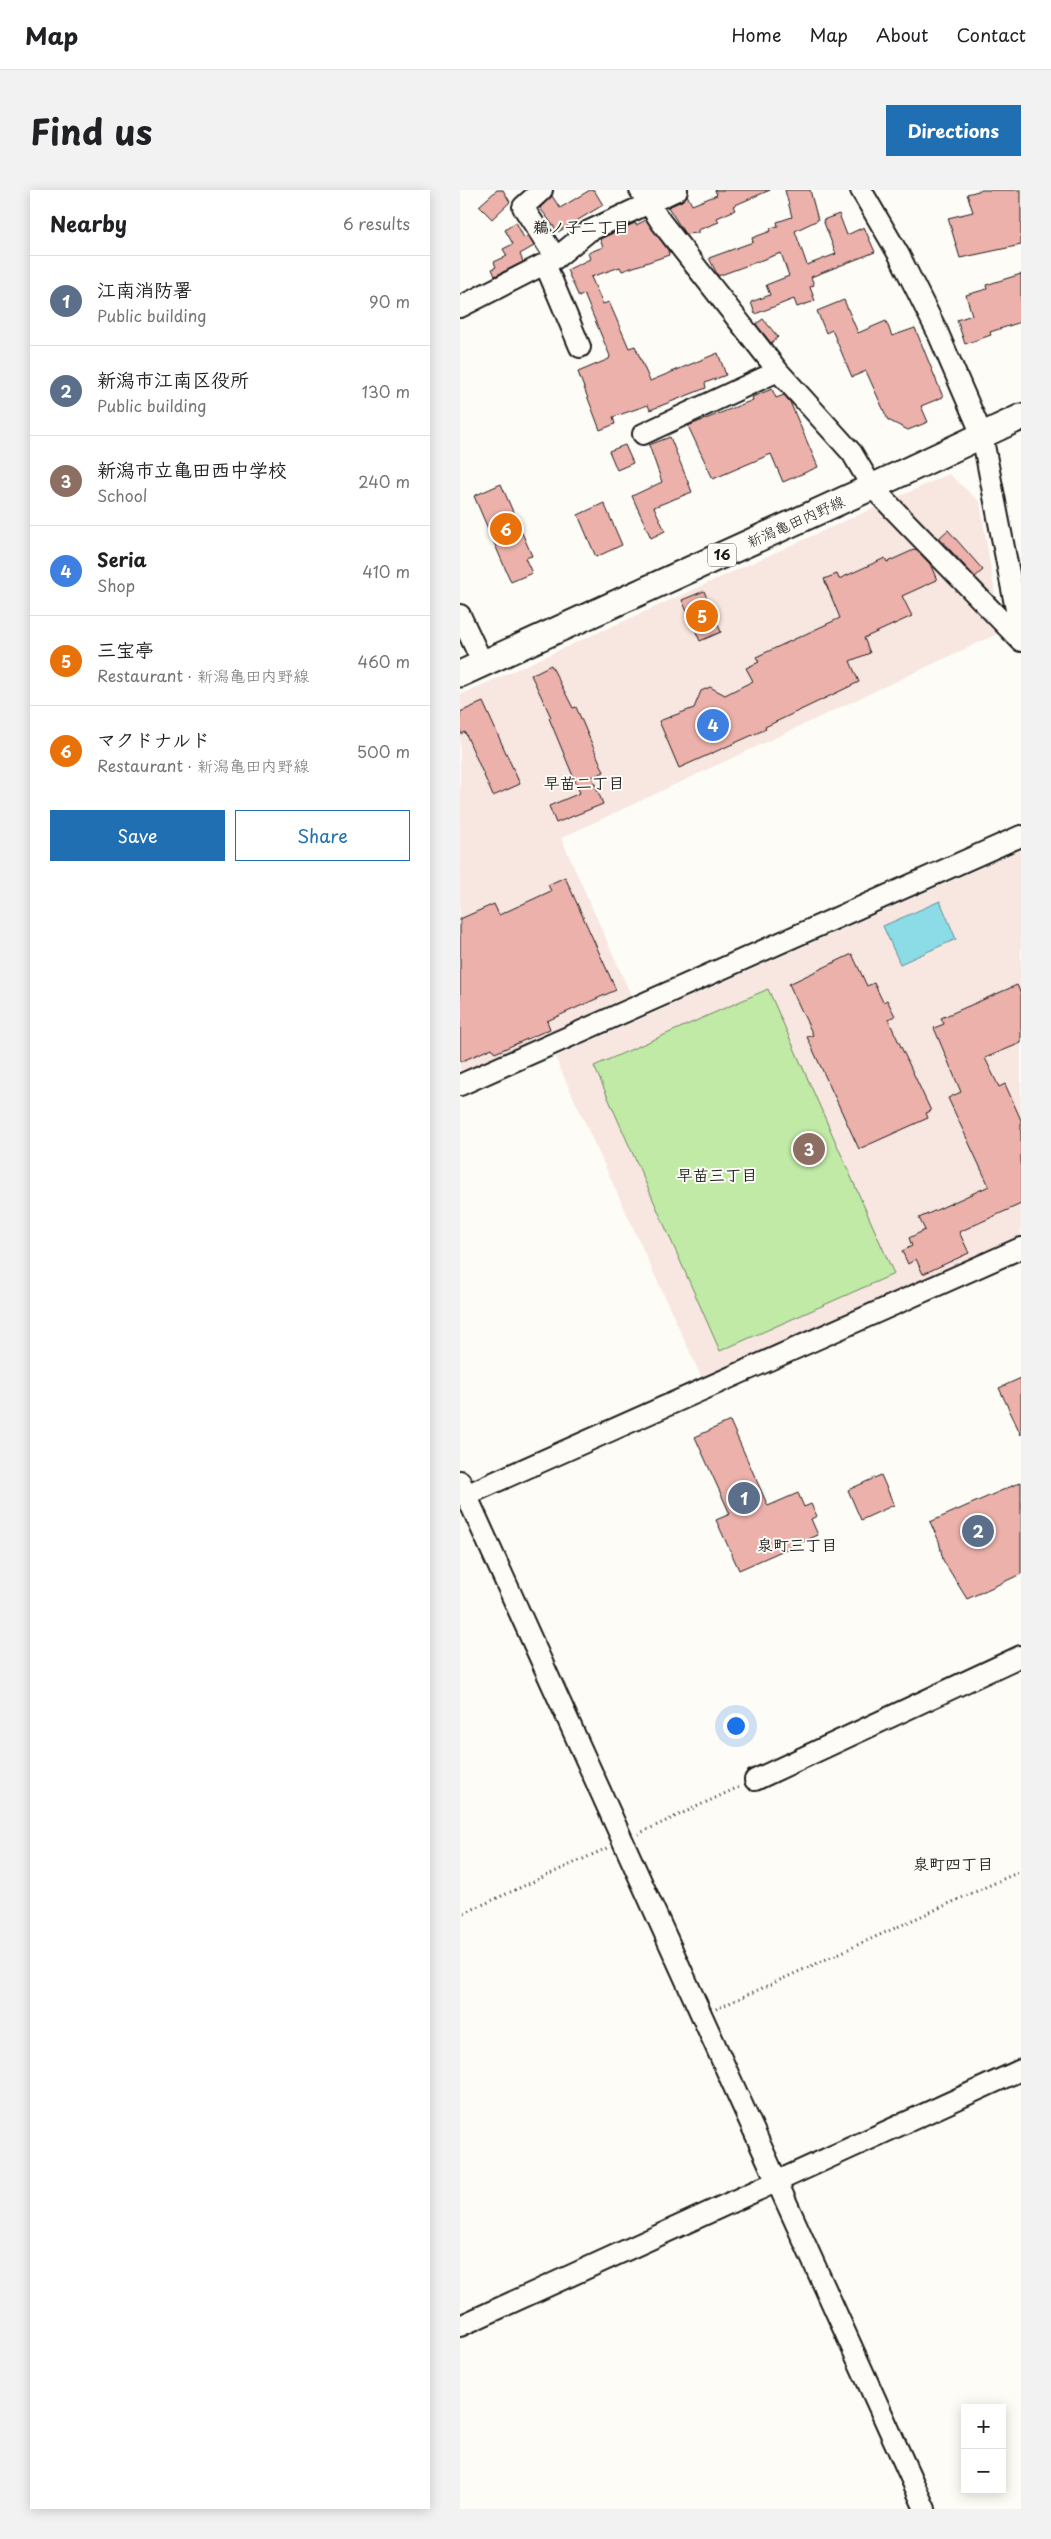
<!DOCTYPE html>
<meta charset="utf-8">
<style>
body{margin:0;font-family:"Playpen Sans","Klee One",sans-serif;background:#f2f2f2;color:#202124}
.controls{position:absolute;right:15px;bottom:15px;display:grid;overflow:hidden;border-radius:0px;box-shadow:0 2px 12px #0003}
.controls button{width:45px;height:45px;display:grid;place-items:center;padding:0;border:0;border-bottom:1px solid #e0e0e0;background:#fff;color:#202124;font:25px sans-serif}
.you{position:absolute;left:275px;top:1535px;width:18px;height:18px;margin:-12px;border:4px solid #fff;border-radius:50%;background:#1a73e8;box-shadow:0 0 0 8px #1a73e833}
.badge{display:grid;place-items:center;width:32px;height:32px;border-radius:50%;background:#1f6fb2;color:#fff;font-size:16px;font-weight:700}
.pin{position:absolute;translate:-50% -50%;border:2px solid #fff;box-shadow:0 1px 5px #0006}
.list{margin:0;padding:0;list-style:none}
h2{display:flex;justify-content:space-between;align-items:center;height:65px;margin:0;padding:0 20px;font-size:21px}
h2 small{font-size:16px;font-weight:400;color:#757577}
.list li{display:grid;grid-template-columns:32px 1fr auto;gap:15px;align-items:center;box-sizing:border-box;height:90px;padding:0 20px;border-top:1px solid #e0e0e0}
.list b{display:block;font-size:19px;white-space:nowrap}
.list p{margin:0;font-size:16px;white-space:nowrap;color:#757577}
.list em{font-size:16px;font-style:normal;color:#757577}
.actions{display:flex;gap:10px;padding:15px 20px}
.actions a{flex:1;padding:11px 0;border:1px solid #1f6fb2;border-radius:0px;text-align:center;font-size:18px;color:#1f6fb2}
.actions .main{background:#1f6fb2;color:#fff}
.map{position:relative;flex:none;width:561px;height:2319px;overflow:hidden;border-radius:0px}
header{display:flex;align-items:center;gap:30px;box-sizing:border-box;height:70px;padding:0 25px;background:#fff;border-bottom:1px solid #e0e0e0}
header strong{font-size:24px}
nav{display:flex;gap:28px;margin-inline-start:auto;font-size:18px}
.intro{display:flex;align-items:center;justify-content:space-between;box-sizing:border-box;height:120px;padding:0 30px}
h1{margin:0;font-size:35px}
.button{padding:12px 22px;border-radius:0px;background:#1f6fb2;color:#fff;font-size:18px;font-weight:700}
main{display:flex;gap:30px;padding:0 30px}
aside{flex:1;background:#fff;border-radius:0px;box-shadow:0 2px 12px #0003}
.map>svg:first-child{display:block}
.built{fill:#f8e6e0}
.green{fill:#c0eaa6;stroke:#6e8361}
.water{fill:#8bdce6;stroke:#5f8f95}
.building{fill:#ecb1ab;stroke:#1c1c1c}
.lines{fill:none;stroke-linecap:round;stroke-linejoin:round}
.minor-casing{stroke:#1c1c1c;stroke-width:24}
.major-casing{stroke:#1c1c1c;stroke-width:29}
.path{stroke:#1c1c1c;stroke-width:3;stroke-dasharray:1 4;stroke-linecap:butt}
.minor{stroke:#fdfcf7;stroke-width:20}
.major{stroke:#fdfcf7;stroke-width:25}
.labels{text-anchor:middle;stroke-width:4;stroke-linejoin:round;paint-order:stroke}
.shield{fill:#fdfcf7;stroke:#605f5e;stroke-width:1}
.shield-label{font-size:14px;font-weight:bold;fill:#1c1c1c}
.street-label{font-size:15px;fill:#1c1c1c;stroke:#fdfcf7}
.neighbourhood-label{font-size:16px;font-weight:bold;fill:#1c1c1c;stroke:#fdfcf7}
</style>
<header>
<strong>Map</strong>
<nav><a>Home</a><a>Map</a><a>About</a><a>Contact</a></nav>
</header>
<div class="intro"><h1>Find us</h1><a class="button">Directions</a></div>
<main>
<aside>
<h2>Nearby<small>6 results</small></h2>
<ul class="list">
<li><span class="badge" style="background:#5c6f8a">1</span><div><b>江南消防署</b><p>Public building</p></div><em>90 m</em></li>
<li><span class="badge" style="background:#5c6f8a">2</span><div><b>新潟市江南区役所</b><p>Public building</p></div><em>130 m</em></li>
<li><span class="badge" style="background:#8d6e63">3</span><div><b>新潟市立亀田西中学校</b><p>School</p></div><em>240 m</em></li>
<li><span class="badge" style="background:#3f7fe0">4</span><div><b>Seria</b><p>Shop</p></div><em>410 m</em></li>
<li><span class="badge" style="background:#e8710a">5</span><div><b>三宝亭</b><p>Restaurant · 新潟亀田内野線</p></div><em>460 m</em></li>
<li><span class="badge" style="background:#e8710a">6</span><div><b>マクドナルド</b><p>Restaurant · 新潟亀田内野線</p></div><em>500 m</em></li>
</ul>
<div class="actions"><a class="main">Save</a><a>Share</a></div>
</aside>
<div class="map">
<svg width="561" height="2319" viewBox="0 0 561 2319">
<rect width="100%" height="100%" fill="#fdfcf7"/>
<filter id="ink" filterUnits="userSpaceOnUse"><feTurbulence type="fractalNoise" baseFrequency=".02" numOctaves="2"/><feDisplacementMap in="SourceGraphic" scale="10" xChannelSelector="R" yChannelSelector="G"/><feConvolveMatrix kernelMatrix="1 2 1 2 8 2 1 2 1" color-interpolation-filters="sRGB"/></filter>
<g filter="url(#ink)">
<path class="built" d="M489,284L520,312L541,442L101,648L171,805L0,883V505Z
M561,660V1051L245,1195L95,867Z"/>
<path class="green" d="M308,799L434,1084L260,1161L134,876Z"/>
<path class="water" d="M480,711L496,749L440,774L423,736Z"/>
<path class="building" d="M37,0H43L50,12L32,29L19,16Z
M130,0H134L143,15L98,42L80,18L92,6L100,18Z
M255,0H310L273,16L275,20L257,28L259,32L238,40V43L225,44L208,17L222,11L227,5L232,15L257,5Z
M325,0H350L358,30L335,41L347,75L376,64L363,30L379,24L387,45L404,37L415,62L351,87L354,95L350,97L355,111L337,117L334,109L295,124L291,112L310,105L306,95L329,86L321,63L258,86L249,68L293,52L292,48L311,41L310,38L318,36L317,32L332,27Z
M522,0H561V55L500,68L488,28L513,22L507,4Z
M186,30L208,60L209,65L162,81L160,77L131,87L143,114L149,112L169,158L175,156L190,191L258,163L266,185L245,193L246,198L190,220L188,215L153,227L155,234L140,240L118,182L149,169L150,166L124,104L119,107L107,80L130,69L128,63L143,57L140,49L175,33L176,35Z
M56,32L64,48L68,46L74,56L60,64L63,72L35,86L32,79L36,77L34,72L47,66L43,59L53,54L45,40Z
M561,84V132L530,142L531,145L505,154L497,130L512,125L506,105L527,99L526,95Z
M384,110L398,143L426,131L432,146L455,138L483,207L461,216L468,232L448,240L428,230L406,181L392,187L372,140L366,143L357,121Z
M303,129L318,147L311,153L296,134Z
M312,199L316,208L324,205L330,212L358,277L323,292L311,264L253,289L228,236L293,210L292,207Z
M210,247L232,302L194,317L205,341L191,348L172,306L202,292L189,255Z
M165,255L173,273L157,280L149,261Z
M41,294L72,366L65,368L72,383L51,392L14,306Z
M144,313L162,355L136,367L118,325Z
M488,340L523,380L515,387L479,348Z
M456,359L470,374L477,390L442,406L452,426L404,448L410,463L390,471L399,492L305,537L306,539L219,578L199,531L234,518L241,501L250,497L265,505L293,491L286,478L299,472L296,467L380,428L364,389L377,384L379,389L425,368L427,372Z
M244,401L261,442L240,451L222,410Z
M91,475L113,518L116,517L144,582L132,587L143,614L96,633L89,616L120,603L89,528L91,527L71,485Z
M23,512L60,594L33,606L5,542L0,544V522Z
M105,687L156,800L87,831L90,839L35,863L32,858L0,872V729L34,714L39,725L91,701L88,695Z
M392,764L407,796L414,793L423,812L427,810L435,826L428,829L471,921L466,923L468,928L399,959L347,847L353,845L329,794Z
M557,795L561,804V853L525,868L539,897L545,894L561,930V1014L499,1042L509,1063L463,1084L456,1069L448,1074L442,1061L452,1056L449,1048L465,1040L459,1028L529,996L488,908L501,902L474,838L484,834L481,828Z
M561,1188V1245L539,1198Z
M270,1231L308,1316L338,1303L344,1317L351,1314L357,1326L351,1329L358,1345L279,1380L256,1330L270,1324L235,1247Z
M421,1285L434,1315L401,1330L388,1300Z
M561,1292V1384L507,1409L483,1370L479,1351L470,1332Z"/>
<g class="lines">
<defs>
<path id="minor" d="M82,0L63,17L96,68
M180,0L201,32L318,181L392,263L412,297L561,451
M401,0L439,65L477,141L522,245L561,445
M85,74L120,157
M0,117L96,68L129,41L217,0
M183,244L318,181
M0,425L23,474
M0,895L561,646
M0,1291L465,2319
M6,1305L561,1058
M295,1590L561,1466
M0,2136L561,1880"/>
<path id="major" d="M0,484L412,297L561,227"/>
</defs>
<use href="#minor" class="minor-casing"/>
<use href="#major" class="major-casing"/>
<path class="path" d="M178,1644L281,1596
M0,1725L147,1658
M256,1819L561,1681"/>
<use href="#minor" class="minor"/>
<use href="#major" class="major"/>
</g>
</g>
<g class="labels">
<rect class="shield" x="248" y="353.5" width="28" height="23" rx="4"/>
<g class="shield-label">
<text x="262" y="370">16</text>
</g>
<g class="street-label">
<text transform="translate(336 332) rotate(-24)" y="5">新潟亀田内野線</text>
</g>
<g class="neighbourhood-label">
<text x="121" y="43">鵜ノ子二丁目</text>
<text x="124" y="599">早苗二丁目</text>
<text x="257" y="991">早苗三丁目</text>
<text x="337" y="1361">泉町三丁目</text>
<text x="493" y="1680">泉町四丁目</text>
</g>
</g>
</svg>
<div class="controls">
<button>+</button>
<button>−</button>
</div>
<div class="you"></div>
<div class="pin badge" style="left:284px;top:1308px;background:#5c6f8a">1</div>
<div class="pin badge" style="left:518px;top:1341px;background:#5c6f8a">2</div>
<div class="pin badge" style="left:349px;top:959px;background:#8d6e63">3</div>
<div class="pin badge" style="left:253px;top:535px;background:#3f7fe0">4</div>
<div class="pin badge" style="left:242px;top:426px;background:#e8710a">5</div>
<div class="pin badge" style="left:46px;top:339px;background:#e8710a">6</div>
</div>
</main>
